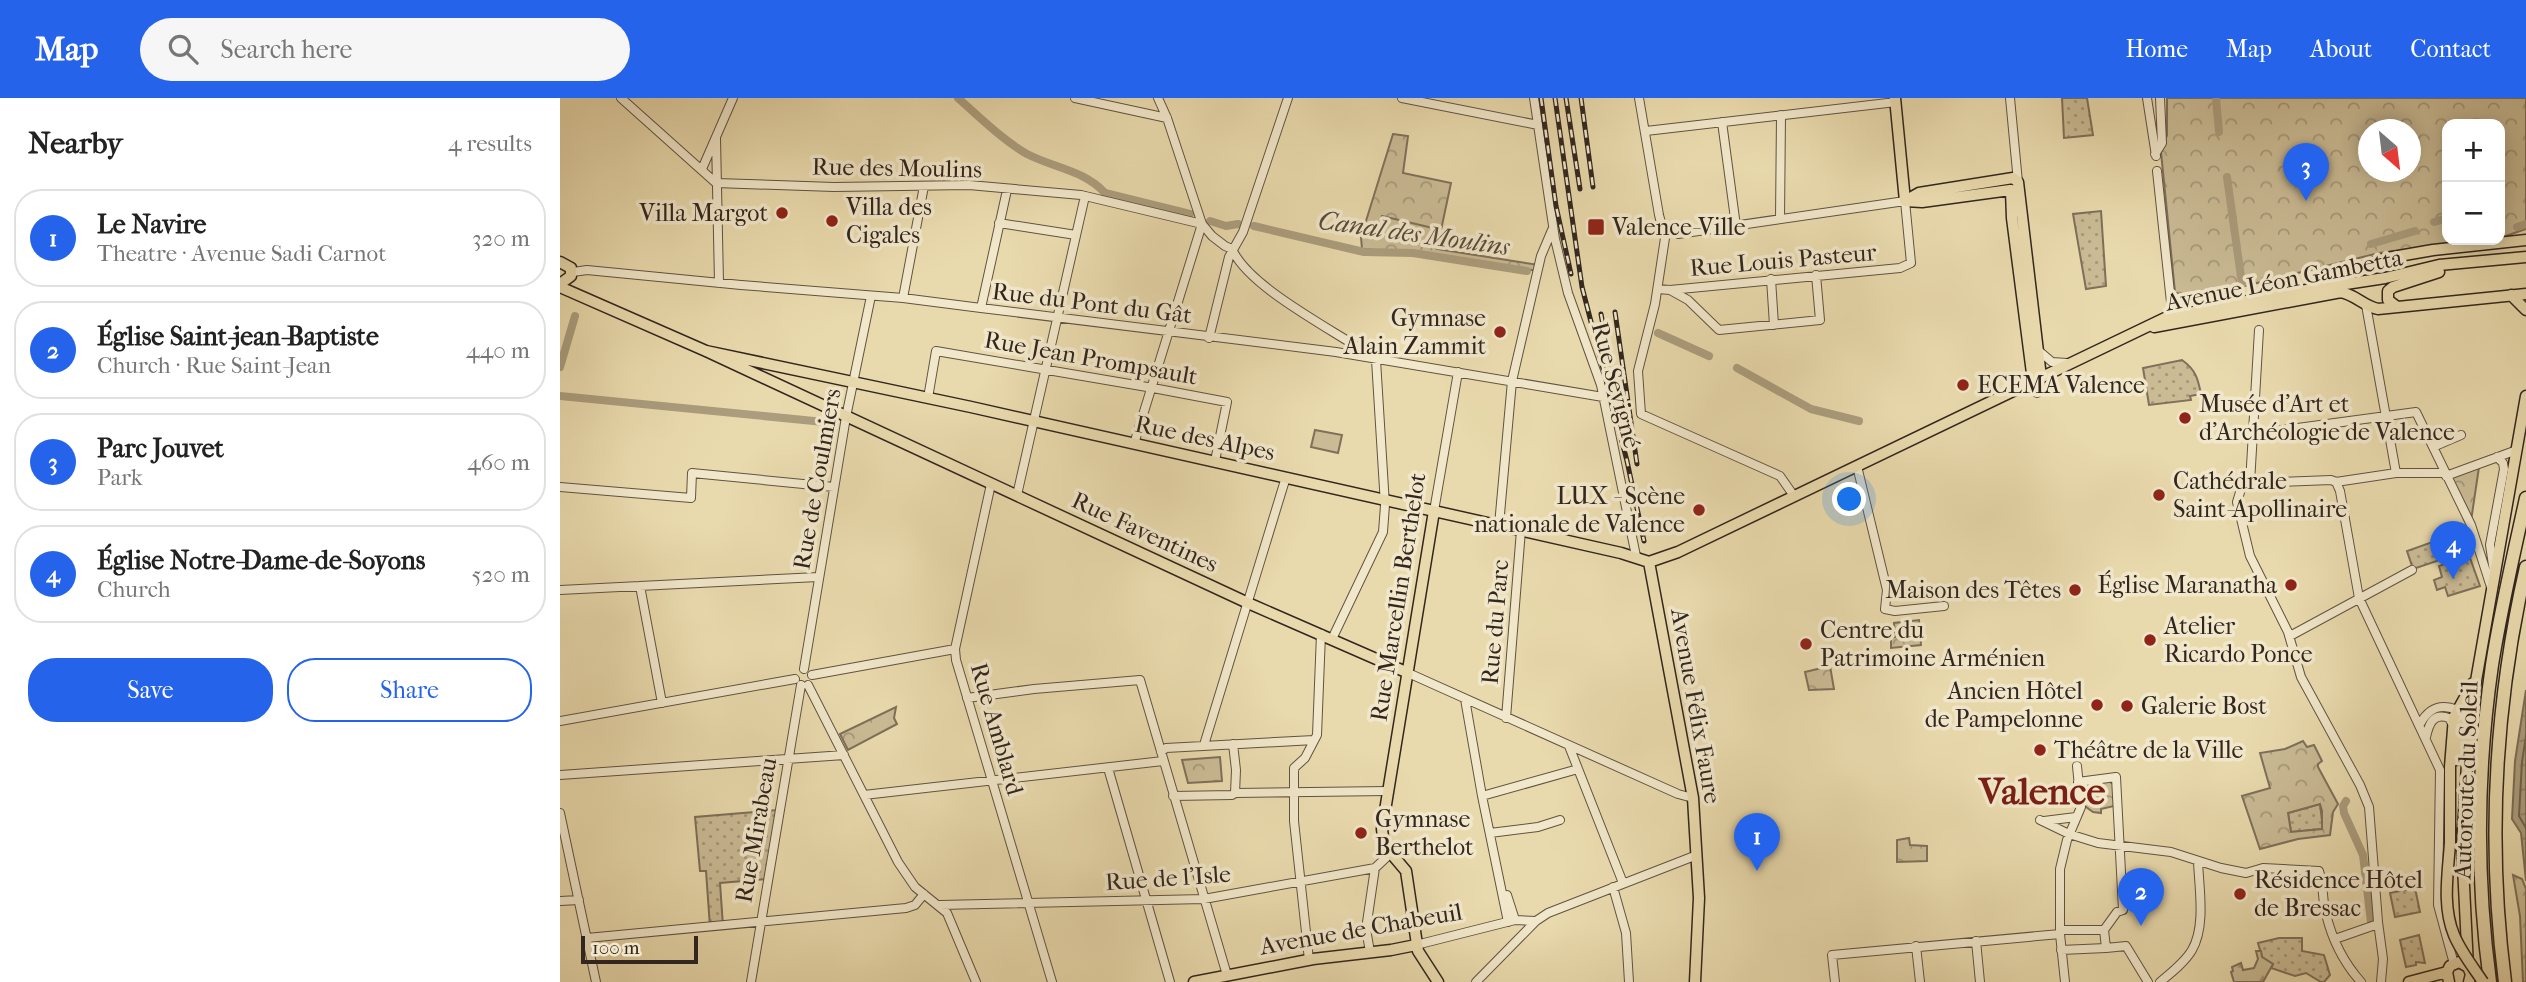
<!DOCTYPE html>
<meta charset="utf-8">
<style>
body{margin:0;font-family:"IM FELL French Canon",serif;background:#f6f6f6;color:#222}
.controls{position:absolute;right:21px;top:21px;display:grid;overflow:hidden;border-radius:14px;box-shadow:0 4px 18px #0003}
.controls button{width:63px;height:63px;display:grid;place-items:center;padding:0;border:0;border-bottom:2px solid #e0e0e0;background:#fff;color:#222;font:35px sans-serif}
.compass{position:absolute;left:1798px;top:21px;width:63px;height:63px;border-radius:50%;background:#fff;box-shadow:0 4px 18px #0003;rotate:152deg}
.scale{position:absolute;left:21px;bottom:18px;width:117px;box-sizing:border-box;padding-left:7px;border:4px solid #32261f;border-top:0;font-size:19px;line-height:24px;white-space:nowrap;color:#32261f;-webkit-text-stroke:5px #f1e7ca;paint-order:stroke}
.you{position:absolute;left:1290px;top:402px;width:24px;height:24px;margin:-18px;border:5px solid #fff;border-radius:50%;background:#1a73e8;box-shadow:0 0 0 10px #1a73e833}
.badge{display:grid;place-items:center;width:46px;height:46px;border-radius:50%;background:#2563eb;color:#fff;font-size:23px;font-weight:700}
.pin{position:absolute;translate:-50% -58px;filter:drop-shadow(0 2px 4px #0008)}
.pin::after{content:'';position:absolute;top:37px;width:24px;height:21px;background:inherit;clip-path:polygon(0 0,100% 0,50% 100%)}
.list{margin:0;padding:0;list-style:none}
h2{display:flex;justify-content:space-between;align-items:center;height:91px;margin:0;padding:0 28px;font-size:30px}
h2 small{font-size:23px;font-weight:400;color:#767676}
.list li{display:grid;grid-template-columns:46px 1fr auto;gap:21px;align-items:center;box-sizing:border-box;height:98px;margin:0 14px 14px;padding:0 14px;border:2px solid #e0e0e0;border-radius:28px}
.list b{display:block;font-size:26px;white-space:nowrap}
.list p{margin:0;font-size:23px;white-space:nowrap;color:#767676}
.list em{font-size:23px;font-style:normal;color:#767676}
.actions{display:flex;gap:14px;padding:21px 28px}
.actions a{flex:1;padding:16px 0;border:2px solid #2563eb;border-radius:28px;text-align:center;font-size:24px;color:#2563eb}
.actions .main{background:#2563eb;color:#fff}
.icon{flex:none;width:38px;height:38px;fill:none;stroke:currentColor;stroke-width:2;stroke-linecap:round;stroke-linejoin:round}
.map{position:relative;flex:none;width:1966px;height:884px;overflow:hidden}
header{display:flex;align-items:center;gap:42px;box-sizing:border-box;height:98px;padding:0 35px;background:#2563eb;color:#fff}
header strong{font-size:33px}
nav{display:flex;gap:38px;margin-inline-start:auto;font-size:24px}
.search{width:490px;height:63px;background:#f6f6f6;display:flex;align-items:center;gap:18px;box-sizing:border-box;padding:0 24px;border-radius:38px;color:#767676;font-size:26px}
main{display:flex}
aside{flex:1;background:#fff}
.map>svg:first-child{display:block}
.grass{fill:url(#grass-dots);stroke:#7e705a;stroke-width:2}
.forest{fill:url(#forest-firs);stroke:#7e705a;stroke-width:2}
.park{fill:url(#park-crowns);stroke:#7e705a;stroke-width:2;fill-rule:evenodd}
.pitch{fill:#cabb95;stroke:#7e705a;stroke-width:2}
.water{fill:url(#water-ripples);stroke:#7b6d57;stroke-width:2}
.lines{fill:none;stroke-linecap:round;stroke-linejoin:round}
.shore{stroke:#6e624e;stroke-width:2}
.canal{stroke:#ab9d7d;stroke-width:8}
.minor-casing{stroke:#605342;stroke-width:10}
.major-casing{stroke:#32261f;stroke-width:13}
.highway-casing{stroke:#32261f;stroke-width:15}
.minor{stroke:#f1e7ca;stroke-width:8}
.major{stroke:#e9daad;stroke-width:10}
.highway{stroke:#e9daad;stroke-width:12}
.rail-casing{stroke:#32261f;stroke-width:5}
.rail{stroke:#f1e7ca;stroke-width:2.5;stroke-dasharray:8;stroke-linecap:butt}
.major-bridge-casing{stroke:#32261f;stroke-width:13;stroke-linecap:butt}
.major-bridge{stroke:#e9daad;stroke-width:10}
.poi-dot{fill:#8f2418;stroke:#f1e7ca;stroke-width:2.5}
.labels{text-anchor:middle;stroke-width:7;stroke-linejoin:round;paint-order:stroke}
.street-label{font-size:24px;fill:#32261f;stroke:#f1e7ca}
.poi-label{font-size:24px;fill:#32261f;stroke:#f1e7ca;text-anchor:start}
.water-label{font-size:26px;font-style:italic;fill:#564a3b;stroke:#f1e7ca}
.town-label{font-size:38px;font-weight:bold;fill:#7a1f14;stroke:#f1e7ca}
</style>
<header>
<strong>Map</strong>
<div class="search"><svg class="icon" aria-label="search" viewBox="0 0 24 24"><circle cx="10" cy="10" r="6"/><path d="M15 15l6 6"/></svg>Search here</div>
<nav><a>Home</a><a>Map</a><a>About</a><a>Contact</a></nav>
</header>
<main>
<aside>
<h2>Nearby<small>4 results</small></h2>
<ul class="list">
<li><span class="badge">1</span><div><b>Le Navire</b><p>Theatre · Avenue Sadi Carnot</p></div><em>320 m</em></li>
<li><span class="badge">2</span><div><b>Église Saint-jean-Baptiste</b><p>Church · Rue Saint-Jean</p></div><em>440 m</em></li>
<li><span class="badge">3</span><div><b>Parc Jouvet</b><p>Park</p></div><em>460 m</em></li>
<li><span class="badge">4</span><div><b>Église Notre-Dame-de-Soyons</b><p>Church</p></div><em>520 m</em></li>
</ul>
<div class="actions"><a class="main">Save</a><a>Share</a></div>
</aside>
<div class="map">
<svg width="1966" height="884" viewBox="0 0 1966 884">
<defs>
<pattern id="grass-dots" width="8" height="8" patternUnits="userSpaceOnUse" patternTransform="scale(1.75)"><rect width="8" height="8" fill="#cabb95"/><path d="M2 2h.1M6 6h.1" fill="none" stroke="#a59879" stroke-width="1.8" stroke-linecap="round"/></pattern>
<pattern id="forest-firs" width="22" height="20" patternUnits="userSpaceOnUse" patternTransform="scale(1.75)"><rect width="22" height="20" fill="#cabb95"/><path d="M5 1l3.5 6h-7zM16 11l3.5 6h-7z" fill="#a59879"/></pattern>
<pattern id="park-crowns" width="20" height="18" patternUnits="userSpaceOnUse" patternTransform="scale(1.75)"><rect width="20" height="18" fill="#cabb95"/><path d="M2 6a3 3 0 1 1 6 0M12 15a3 3 0 1 1 6 0" fill="none" stroke="#a59879"/></pattern>
<pattern id="water-ripples" width="26" height="14" patternUnits="userSpaceOnUse" patternTransform="scale(1.75)"><rect width="26" height="14" fill="#ab9d7d"/><path d="M2 4q2-2 4 0t4 0M15 11q2-2 4 0t4 0" fill="none" stroke="#8c8066"/></pattern>
</defs>
<rect width="100%" height="100%" fill="#e9daad"/>
<filter id="stains"><feTurbulence type="fractalNoise" baseFrequency=".00286" numOctaves="4"/><feColorMatrix values="0 0 0 0 .2 0 0 0 0 .09 0 0 0 0 .02 0 0 0 .5 -.17"/></filter>
<radialGradient id="worn" r=".72"><stop offset=".6" stop-color="#630" stop-opacity="0"/><stop offset="1" stop-color="#630" stop-opacity=".3"/></radialGradient>
<path class="grass" d="M1502,0H1527L1533,37L1504,40Z
M1541,113L1546,188L1526,191L1513,116Z
M1622,262C1636,272 1638,281 1641,296L1630,298L1631,302L1589,307L1583,270Z
M1906,432L1913,451L1853,471L1847,453Z
M1909,457L1920,488L1888,498L1885,489L1877,492L1874,482L1882,479L1879,468Z
M1760,706L1763,731L1731,734L1728,715Z
M218,712L207,781L160,785L163,828L150,829L146,773H140L135,719Z
M1855,790L1860,814L1835,819L1830,795Z
M1859,837L1865,865L1856,864V867L1846,869L1840,842Z
M1719,840H1742V853L1764,857L1770,877L1764,884H1761L1746,875L1735,878L1711,870L1713,866L1702,859L1698,845Z"/>
<path class="forest" d="M1696,853H1701L1702,859L1713,866L1703,884H1674L1671,874L1673,873L1672,869L1681,865L1683,872L1694,870L1698,861Z"/>
<path class="park" d="M1607,0H1966V131L1940,140V26H1887V142H1927L1819,155L1628,202L1615,194L1601,54L1607,37ZM1808,32H1850V74H1808Z
M833,36L848,38L843,75L891,85L877,151L979,167L978,173L874,156L802,151L801,139Z
M1919,369L1911,423L1889,380Z
M1359,522L1361,547L1331,550V540L1335,539L1334,525Z
M1270,568L1274,591L1249,592L1245,574Z
M336,609L334,620L337,626L288,652L280,636Z
M1743,643L1747,649L1754,647L1762,663L1758,666V669L1778,706L1773,714L1770,737L1738,741L1700,751L1682,698L1710,690L1700,655L1725,651ZM1760,706L1762,713V731L1731,734L1728,715Z
M660,659L662,683L628,685L622,662Z
M1548,683L1555,687L1554,708L1541,711V715L1533,714L1522,706L1528,685Z
M1349,740L1350,747L1367,748V763L1337,764V742Z
M1953,777L1962,781L1966,791V884H1963L1960,818Z"/>
<path class="pitch" d="M822,118L873,130L870,147L816,136Z
M755,332L782,337L778,355L751,349Z"/>
<path class="water" d="M1966,592V783L1961,735L1952,721L1955,663Z"/>
<g class="lines">
<path class="shore" d="M1966,638L1962,664L1959,718L1966,730"/>
<path class="canal" d="M398,0C418,18 444,43 467,56C494,70 524,72 545,95L630,116
M1656,0L1659,34
M1667,79L1682,186
M650,123L666,128L678,126
M1874,124L1887,120
M694,128L804,154L853,155L967,173
M1957,129L1966,126
M1811,146L1855,133
M1098,235L1149,258
M0,269L15,218
M1177,270L1251,311L1299,323
M0,298L264,324
M1786,703L1783,708L1784,715L1803,757L1811,824"/>
<defs>
<path id="minor" d="M61,0L156,85L274,89L409,87L521,97L642,126
M515,0L607,20
M598,0L607,20L642,126L652,138L665,148L672,151C689,190 774,232 811,258
M842,0L978,27
M974,0L995,141L1008,195L1041,287L1076,458
M1079,0L1099,117L1105,140L1095,206L1078,273L1081,316L1220,378L1234,398
M1450,0L1458,84
M1587,0L1596,58
M1162,24L1176,128
M1086,33L1336,4
M156,40L159,185
M1595,56L1602,45L1600,0
M142,71L173,0
M1597,73L1613,223
M1220,121L1221,17
M439,125L516,137
M13,174L27,172L181,187L343,200L421,210L776,254L1043,299
M1211,181L1214,227
M1098,191L1110,192L1340,170L1351,165L1345,103L1118,136L1104,129
M1110,192L1128,202L1159,232L1260,222L1256,177
M343,200L364,88
M1806,207L1836,375
M421,210L447,92
M649,240L669,159L683,134L728,0
M1479,253L1492,264L1507,265
M1477,295L1481,279
M368,300L376,253L593,290L667,304L655,363
M1694,336L1856,314L1911,427L1931,489
M574,346L642,126
M1873,349L1901,337
M1297,368L1327,492L1325,511L1335,513L1384,508
M1886,378L1957,352
M1776,384L1780,393L1799,500L1880,672L1878,807L1894,866
M1690,385L1681,391L1677,404L1690,458L1728,534L1741,579L1800,687L1809,709L1818,824L1823,861L1821,884
M1690,385L1771,382L1776,384L1836,375H1884
M1690,385L1699,232
M431,386L395,551L396,562L492,884
M0,389L131,400L132,375L274,389
M457,397L525,98
M874,413L898,274
M939,427L952,283L981,158L992,132
M1934,474L1930,447L1944,371L1943,365L1937,359
M80,488L102,605
M0,492L258,479
M1730,538L1852,472
M772,541L823,434L825,407L816,262
M244,571L286,319L311,198
M846,574L1118,696L1133,700
M252,577L395,551
M248,587L338,764L355,789L387,815L416,884
M407,600L474,591L580,582L667,877
M905,601L922,698L948,824
M946,620L961,432
M0,623L235,581
M1860,626C1869,610 1880,605 1897,612L1903,626
M1866,639C1869,626 1873,614 1889,620L1893,627
M673,646L676,672L675,695
M644,647L726,379
M1009,648L1063,785
M601,654L606,650L754,642
M548,670L610,884
M0,677L284,657
M1518,684L1556,679L1563,812L1557,814L1544,832
M304,697L603,663
M613,698L672,697L675,695L828,693
M922,698L1018,671
M0,715L36,884
M1480,722L1509,736L1538,745L1611,754L1661,770L1686,775L1703,770L1759,773C1764,788 1762,802 1766,816C1772,841 1784,865 1801,884
M1484,723L1516,719
M930,735L978,729L1000,722
M1053,789L1066,835L1069,884
M947,797L955,822
M0,803L19,802
M380,807L644,801L815,770L831,755
M1500,832H1544L1546,850L1501,852
M27,840L346,810L355,807L364,796
M1775,841L1818,826
M1416,843L1420,884
M856,847L955,822L976,823
M1356,848L1360,884
M1546,850L1566,848L1588,884
M810,854L806,831L815,770
M749,862L734,723V670L745,660L757,637L761,536
M191,884L241,587
M916,884L976,823L988,815L1137,757
M1275,884L1272,857L1500,836
M1505,884L1500,836V771L1507,742L1521,709L1517,668
M1600,884C1611,875 1625,864 1632,852C1646,828 1639,790 1638,763"/>
<path id="major" d="M1335,0L1345,103
M1451,92L1452,120L1473,283
M1345,103L1359,95L1453,80L1458,84L1481,279
M1345,103L1362,104L1450,92
M0,164L11,170V178L0,186
M1753,187L1827,160L1873,152L1966,142
M0,189L146,253L688,505L846,574
M1780,194C1795,196 1803,208 1818,211L1966,196
M1951,197L1966,212
M1837,209L1828,202V193L1833,189L1879,174
M1594,229L1781,194
M146,253L411,309L1061,455L1089,464
M874,413L822,731L824,747L846,773L858,853L878,884
M1089,464L1118,454L1605,220L1720,196L1825,180L1879,167L1966,159
M1089,464L1133,700L1139,800L1135,884
M1896,662L1903,626
M1890,745V669L1894,619L1913,585
M634,884L753,861L831,852L856,847
M1849,884L1887,874
M1889,884L1887,874L1890,868L1899,864L1908,869
M1909,884L1911,876L1908,869L1902,748L1910,617L1966,298"/>
<path id="highway" d="M1930,884C1916,780 1917,671 1932,567C1941,510 1954,455 1966,400
M1945,884C1927,745 1935,605 1966,469"/>
</defs>
<use href="#minor" class="minor-casing"/>
<use href="#major" class="major-casing"/>
<use href="#highway" class="highway-casing"/>
<use href="#minor" class="minor"/>
<use href="#major" class="major"/>
<use href="#highway" class="highway"/>
<defs>
<path id="rail" d="M981,0L996,108L1011,176
M995,0L1022,189L1067,363L1084,443
M1006,0L1020,91
M1021,0L1033,89
M1055,214L1077,366
M1041,216L1050,266"/>
</defs>
<use href="#rail" class="rail-casing"/>
<use href="#rail" class="rail"/>
<defs>
<path id="major-bridge" d="M1890,745C1888,775 1882,808 1894,837C1901,854 1913,869 1923,884"/>
</defs>
<use href="#major-bridge" class="major-bridge-casing"/>
<use href="#major-bridge" class="major-bridge"/>
</g>
<g class="poi-dot">
<circle cx="222" cy="115" r="7"/>
<circle cx="272" cy="123" r="7"/>
<rect x="1027" y="120" width="18" height="18" rx="3.5"/>
<circle cx="940" cy="234" r="7"/>
<circle cx="1403" cy="287" r="7"/>
<circle cx="1625" cy="320" r="7"/>
<circle cx="1599" cy="397" r="7"/>
<circle cx="1139" cy="412" r="7"/>
<circle cx="1731" cy="487" r="7"/>
<circle cx="1515" cy="492" r="7"/>
<circle cx="1590" cy="542" r="7"/>
<circle cx="1246" cy="546" r="7"/>
<circle cx="1537" cy="607" r="7"/>
<circle cx="1567" cy="608" r="7"/>
<circle cx="1480" cy="652" r="7"/>
<circle cx="801" cy="735" r="7"/>
<circle cx="1680" cy="796" r="7"/>
</g>
<g class="labels">
<g class="street-label">
<text transform="translate(337 70) rotate(1)" y="8">Rue des Moulins</text>
<text transform="translate(1223 162) rotate(-5)" y="8">Rue Louis Pasteur</text>
<text transform="translate(1724 182) rotate(-11)" y="8">Avenue Léon Gambetta</text>
<text transform="translate(532 205) rotate(7)" y="8">Rue du Pont du Gât</text>
<text transform="translate(531 260) rotate(10)" y="8">Rue Jean Prompsault</text>
<text transform="translate(1056 287) rotate(75)" y="8">Rue Sevigné</text>
<text transform="translate(645 340) rotate(12)" y="8">Rue des Alpes</text>
<text transform="translate(257 381) rotate(-80)" y="8">Rue de Coulmiers</text>
<text transform="translate(585 434) rotate(25)" y="8">Rue Faventines</text>
<text transform="translate(838 499) rotate(-81)" y="8">Rue Marcellin Berthelot</text>
<text transform="translate(935 524) rotate(-85)" y="8">Rue du Parc</text>
<text transform="translate(1136 608) rotate(80)" y="8">Avenue Félix Faure</text>
<text transform="translate(437 631) rotate(74)" y="8">Rue Amblard</text>
<text transform="translate(1906 682) rotate(-88)" y="8">Autoroute du Soleil</text>
<text transform="translate(196 732) rotate(-80)" y="8">Rue Mirabeau</text>
<text transform="translate(608 780) rotate(-4)" y="8">Rue de l'Isle</text>
<text transform="translate(801 831) rotate(-10)" y="8">Avenue de Chabeuil</text>
</g>
<g class="poi-label">
<text x="286" y="117">Villa des<tspan x="286" dy="28">Cigales</tspan></text>
<text x="208" y="123" text-anchor="end">Villa Margot</text>
<text x="1052" y="137">Valence-Ville</text>
<text x="926" y="228" text-anchor="end">Gymnase<tspan x="926" dy="28">Alain Zammit</tspan></text>
<text x="1417" y="295">ECEMA Valence</text>
<text x="1639" y="314">Musée d'Art et<tspan x="1639" dy="28">d'Archéologie de Valence</tspan></text>
<text x="1613" y="391">Cathédrale<tspan x="1613" dy="28">Saint-Apollinaire</tspan></text>
<text x="1125" y="406" text-anchor="end">LUX - Scène<tspan x="1125" dy="28">nationale de Valence</tspan></text>
<text x="1717" y="495" text-anchor="end">Église Maranatha</text>
<text x="1501" y="500" text-anchor="end">Maison des Têtes</text>
<text x="1604" y="536">Atelier<tspan x="1604" dy="28">Ricardo Ponce</tspan></text>
<text x="1260" y="540">Centre du<tspan x="1260" dy="28">Patrimoine Arménien</tspan></text>
<text x="1523" y="601" text-anchor="end">Ancien Hôtel<tspan x="1523" dy="28">de Pampelonne</tspan></text>
<text x="1581" y="616">Galerie Bost</text>
<text x="1494" y="660">Théâtre de la Ville</text>
<text x="815" y="729">Gymnase<tspan x="815" dy="28">Berthelot</tspan></text>
<text x="1694" y="790">Résidence Hôtel<tspan x="1694" dy="28">de Bressac</tspan></text>
</g>
<g class="water-label">
<text transform="translate(854 135) rotate(8)" y="9">Canal des Moulins</text>
</g>
<g class="town-label">
<text x="1482" y="706">Valence</text>
</g>
</g>
<rect width="100%" height="100%" filter="url(#stains)"/>
<rect width="100%" height="100%" fill="url(#worn)"/>
</svg>
<div class="controls">
<button>+</button>
<button>−</button>
</div>
<svg class="compass" viewBox="-18 -18 36 36"><path d="M0-13l5 13h-10z" fill="#e53935"/><path d="M0 13l5-13h-10z" fill="#767676"/></svg>
<div class="scale">100 m</div>
<div class="you"></div>
<div class="pin badge" style="left:1197px;top:773px">1</div>
<div class="pin badge" style="left:1581px;top:828px">2</div>
<div class="pin badge" style="left:1746px;top:103px">3</div>
<div class="pin badge" style="left:1893px;top:481px">4</div>
</div>
</main>
